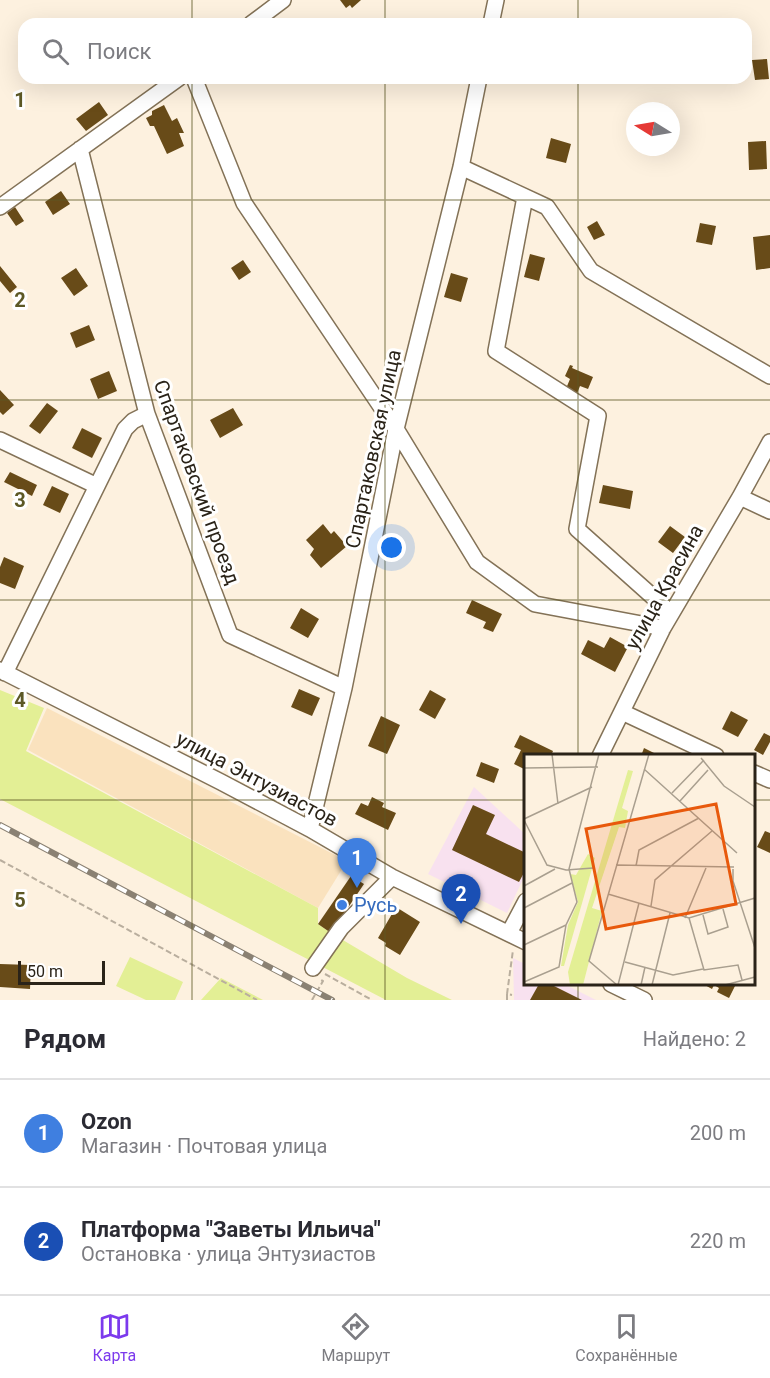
<!DOCTYPE html>
<html lang="ru">
<meta charset="utf-8">
<style>
body{margin:0;font-family:Roboto,sans-serif;background:#f2f2f3;color:#2b2b33}
.compass{position:absolute;left:626px;top:102px;width:54px;height:54px;border-radius:50%;background:#fff;box-shadow:0 6px 24px #0002;rotate:281deg}
.scale{position:absolute;left:18px;bottom:15px;width:87px;box-sizing:border-box;padding-left:6px;border:3px solid #2a2318;border-top:0;font-size:16px;line-height:21px;white-space:nowrap;color:#2a2318;-webkit-text-stroke:4px #fff;paint-order:stroke}
.you{position:absolute;left:392px;top:548px;width:21px;height:21px;margin:-15px;border:4px solid #fff;border-radius:50%;background:#1a73e8;box-shadow:0 0 0 9px #1a73e833}
.badge{display:grid;place-items:center;width:39px;height:39px;border-radius:50%;background:#7c3aed;color:#fff;font-size:20px;font-weight:700}
.pin{position:absolute;translate:-50% -50px;filter:drop-shadow(0 2px 3px #0008)}
.pin::after{content:'';position:absolute;top:32px;width:21px;height:18px;background:inherit;clip-path:polygon(0 0,100% 0,50% 100%)}
.list{margin:0;padding:0;list-style:none}
h2{display:flex;justify-content:space-between;align-items:center;height:78px;margin:0;padding:0 24px;font-size:26px}
h2 small{font-size:20px;font-weight:400;color:#7c7c81}
.list li{display:grid;grid-template-columns:39px 1fr auto;gap:18px;align-items:center;box-sizing:border-box;height:108px;padding:0 24px;border-top:2px solid #e1e1e2}
.list b{display:block;font-size:22px;white-space:nowrap}
.list p{margin:0;font-size:20px;white-space:nowrap;color:#7c7c81}
.list em{font-size:20px;font-style:normal;color:#7c7c81}
.icon{flex:none;width:33px;height:33px;fill:none;stroke:currentColor;stroke-width:2;stroke-linecap:round;stroke-linejoin:round}
.map{position:relative;flex:none;width:770px;height:1000px;overflow:hidden}
.search{position:absolute;background:#fff;box-shadow:0 6px 24px #0002;left:18px;right:18px;top:18px;height:66px;display:flex;align-items:center;gap:15px;box-sizing:border-box;padding:0 21px;border-radius:18px;color:#7c7c81;font-size:22px}
.sheet{height:294px;background:#fff}
nav{display:flex;justify-content:space-around;align-items:center;box-sizing:border-box;height:84px;border-top:2px solid #e1e1e2;background:#fff;font-size:16px;color:#7c7c81}
nav a{display:grid;justify-items:center;gap:3px}
nav .on{color:#7c3aed}
.map>svg:first-child{display:block}
.commercial{fill:#f8e1ef}
.built{fill:#fae2be}
.green{fill:#e3ef95}
.building{fill:#684b18}
.lines{fill:none;stroke-linecap:round;stroke-linejoin:round}
.minor-casing{stroke:#837257;stroke-width:18}
.path{stroke:#b9ae9e;stroke-width:2;stroke-dasharray:6 3;stroke-linecap:butt}
.minor{stroke:#fff;stroke-width:15}
.rail-casing{stroke:#8a8173;stroke-width:6}
.rail{stroke:#fff;stroke-width:4;stroke-dasharray:11;stroke-linecap:butt}
.grid{fill:none;stroke:#5c5825;stroke-width:1.5;stroke-opacity:0.55}
.shop-dot{fill:#3f7fe0;stroke:#fff;stroke-width:2}
.labels{text-anchor:middle;stroke-width:6;stroke-linejoin:round;paint-order:stroke}
.street-label{font-size:20px;fill:#2a2318;stroke:#fff}
.shop-label{font-size:20px;fill:#366cbe;stroke:#fff;text-anchor:start}
.inset-road{fill:none;stroke:#a99f8f;stroke-width:1.5}
.view{fill:#e8590c;fill-opacity:0.15;stroke:#e8590c;stroke-width:3}
.inset-edge{fill:none;stroke:#2a2318;stroke-width:3}
.grid-label{font-size:20px;text-anchor:middle;font-weight:bold;fill:#5c5825;stroke:#fff;stroke-width:6;stroke-linejoin:round;paint-order:stroke}
</style>
<div class="map">
<svg width="770" height="1000" viewBox="0 0 770 1000">
<rect width="100%" height="100%" fill="#fdf1df"/>
<path class="commercial" d="M474,787L525,834V875L507,913L428,874Z
M513,958L525,964L526,984H564L596,1000H514Z"/>
<path class="built" d="M47,708L347,861L318,908L28,750Z"/>
<path class="green" d="M0,690L44,708L26,751L318,908V924L331,933L407,978L452,1000H386L0,799Z
M130,957L183,982L175,1000H146L116,986Z
M221,978L263,1000H201Z"/>
<path class="building" d="M340,0H361L352,8L350,5L346,8Z
M767,59L769,79L755,80L752,60Z
M99,102L108,115L86,131L76,119Z
M164,105L172,121L177,118L184,133H179L184,146L167,154L154,126H150L146,118L152,115V111Z
M551,138L571,144L566,163L546,158Z
M766,141L767,169L749,170L748,142Z
M61,191L70,204L53,215L45,202Z
M15,207L24,221L16,226L7,213Z
M597,221L605,235L594,240L587,227Z
M700,223L716,226L712,245L696,242Z
M770,235V268L756,270L753,237Z
M530,254L545,258L539,281L524,277Z
M243,260L251,272L239,280L231,268Z
M0,266L17,287L10,293L0,281Z
M76,268L88,286L74,296L61,278Z
M451,273L468,278L461,302L444,297Z
M89,325L95,340L76,348L70,333Z
M570,365L573,366L572,368L593,377L588,389L580,386L576,396L565,391L570,379L565,376Z
M109,371L117,391L98,399L90,379Z
M0,390L14,405L3,415L0,412Z
M47,403L58,411L40,434L29,426Z
M233,408L243,425L220,438L210,420Z
M82,428L102,438L92,458L72,448Z
M10,472L37,485L32,496L4,482Z
M603,485L633,491L630,509L599,503Z
M52,486L69,494L60,513L43,505Z
M323,524L331,534L334,531L347,546L321,568L310,555L314,549L306,540Z
M670,526L685,537L673,553L658,542Z
M4,557L24,566L15,589L0,583V567Z
M472,600L502,614L493,632L483,628L486,622L466,613Z
M301,608L319,619L308,638L290,628Z
M610,637L628,647L615,672L581,654L588,640L604,648Z
M299,689L320,698L312,716L291,707Z
M430,690L446,699L435,719L419,710Z
M731,711L748,720L738,737L722,729Z
M381,716L400,725L387,754L368,746Z
M764,733L770,736V742L763,755L754,750Z
M520,735L553,751L551,756H526V770L514,764L521,750L514,747Z
M644,748L660,756H641Z
M481,762L499,769L494,783L476,776Z
M372,797L384,803L382,807L396,813L388,830L355,814L361,803L368,806Z
M473,805L495,815L486,834L526,853V869L519,882L452,850Z
M765,831L770,833V853L757,847Z
M351,876L364,884L331,933L318,924Z
M396,907L420,922L400,955L385,946L386,943L378,938Z
M0,964L31,965L30,989L0,987Z
M539,984H550L582,1000H530Z
M703,984H730L735,986L729,998L717,992L719,988L714,985L712,989Z"/>
<g class="lines">
<defs>
<path id="minor" d="M251,24L283,0
M491,24L496,0
M194,78L244,203L396,429L477,562L535,604L663,628
M80,149L147,414L230,635L344,688
M461,167L547,207L591,271L770,376
M525,197L496,351L598,416L577,529L671,613
M0,207L179,78
M0,440L97,486
M740,497L770,511
M0,670L221,782L310,829L392,877L526,942
M5,673L125,429L133,421L147,414
M622,712L716,756
M600,756L663,628L740,497L770,442
M754,773L770,780
M310,829L344,688L396,429L461,167L479,78
M509,933L526,901
M313,968L341,928L392,877
M611,984L644,1000"/>
</defs>
<use href="#minor" class="minor-casing"/>
<path class="path" d="M0,860L257,1000
M325,974L372,1000
M507,994L513,950
M312,1000L323,981L319,979
M507,1000V994L512,995"/>
<use href="#minor" class="minor"/>
<defs>
<path id="rail" d="M0,825L332,1000"/>
</defs>
<use href="#rail" class="rail-casing"/>
<use href="#rail" class="rail"/>
</g>
<path class="grid" d="M192,0V24M385,0V24M578,0V24M192,78V1000M385,78V1000M578,78V756M0,200H770M0,400H770M0,600H770M0,800H526M754,800H770M578,984V1000"/>
<circle class="shop-dot" cx="342" cy="905" r="6"/>
<g class="labels">
<g class="street-label">
<text transform="translate(373 449) rotate(-78)" y="7">Спартаковская улица</text>
<text transform="translate(197 482) rotate(70)" y="7">Спартаковский проезд</text>
<text transform="translate(664 587) rotate(-61)" y="7">улица Красина</text>
<text transform="translate(257 779) rotate(28)" y="7">улица Энтузиастов</text>
</g>
<g class="shop-label">
<text x="354" y="912">Русь</text>
</g>
</g>
<g transform="translate(524 754)">
<rect width="231" height="231" fill="#fdf1df"/>
<path d="M104,16L109,17L98,54L104,57L101,74L95,73L68,154L78,157L59,231H46L44,218ZM64,100L71,104L40,212H37L44,171L54,148L46,120L52,121Z" fill="#e3ef95"/>
<path class="inset-road" d="M28,0L34,50M177,4L200,32L231,53M0,14L74,13M120,15L213,99M148,39L180,6M156,47L184,16M0,65L68,33M0,66L23,111L42,116L69,114M92,111L210,113M112,112L115,96L175,64M209,115V127L231,194M0,132L31,115M84,140L165,164L231,144M127,152L131,126L188,77M0,154L48,129M179,161L184,180L204,173L199,155M161,164L182,114M165,164L180,216L214,211L218,226M0,191L42,171M101,208L149,221L179,215M0,228L35,213L42,171L53,148L45,115L75,0M93,231L65,207L125,0M94,231L115,149M117,231L121,213M128,231L146,159M201,231L231,223"/>
<path class="view" d="M192,50L212,150L82,175L62,75Z"/>
<rect width="231" height="231" class="inset-edge"/>
</g>
<g class="grid-label">
<text x="20" y="107">1</text>
<text x="20" y="307">2</text>
<text x="20" y="507">3</text>
<text x="20" y="707">4</text>
<text x="20" y="907">5</text>
</g>
</svg>
<svg class="compass" viewBox="-18 -18 36 36"><path d="M0-13l5 13h-10z" fill="#e53935"/><path d="M0 13l5-13h-10z" fill="#7c7c81"/></svg>
<div class="scale">50 m</div>
<div class="you"></div>
<div class="pin badge" style="left:357px;top:888px;background:#3f7fe0">1</div>
<div class="pin badge" style="left:461px;top:924px;background:#1a4fb4">2</div>
<div class="search"><svg class="icon" aria-label="search" viewBox="0 0 24 24"><circle cx="10" cy="10" r="6"/><path d="M15 15l6 6"/></svg>Поиск</div>
</div>
<section class="sheet">
<h2>Рядом<small>Найдено: 2</small></h2>
<ul class="list">
<li><span class="badge" style="background:#3f7fe0">1</span><div><b>Ozon</b><p>Магазин · Почтовая улица</p></div><em>200 m</em></li>
<li><span class="badge" style="background:#1a4fb4">2</span><div><b>Платформа &quot;Заветы Ильича&quot;</b><p>Остановка · улица Энтузиастов</p></div><em>220 m</em></li>
</ul>
</section>
<nav>
<a class="on"><svg class="icon" aria-label="map" viewBox="0 0 24 24"><path d="M3 6l6-2 6 2 6-2v14l-6 2-6-2-6 2zM9 4v14M15 6v14"/></svg>Карта</a>
<a><svg class="icon" aria-label="directions" viewBox="0 0 24 24"><path d="M12 3l9 9-9 9-9-9zM9 14v-3h6M13 9l2 2-2 2"/></svg>Маршрут</a>
<a><svg class="icon" aria-label="saved" viewBox="0 0 24 24"><path d="M7 4h10v16l-5-4-5 4z"/></svg>Сохранённые</a>
</nav>
